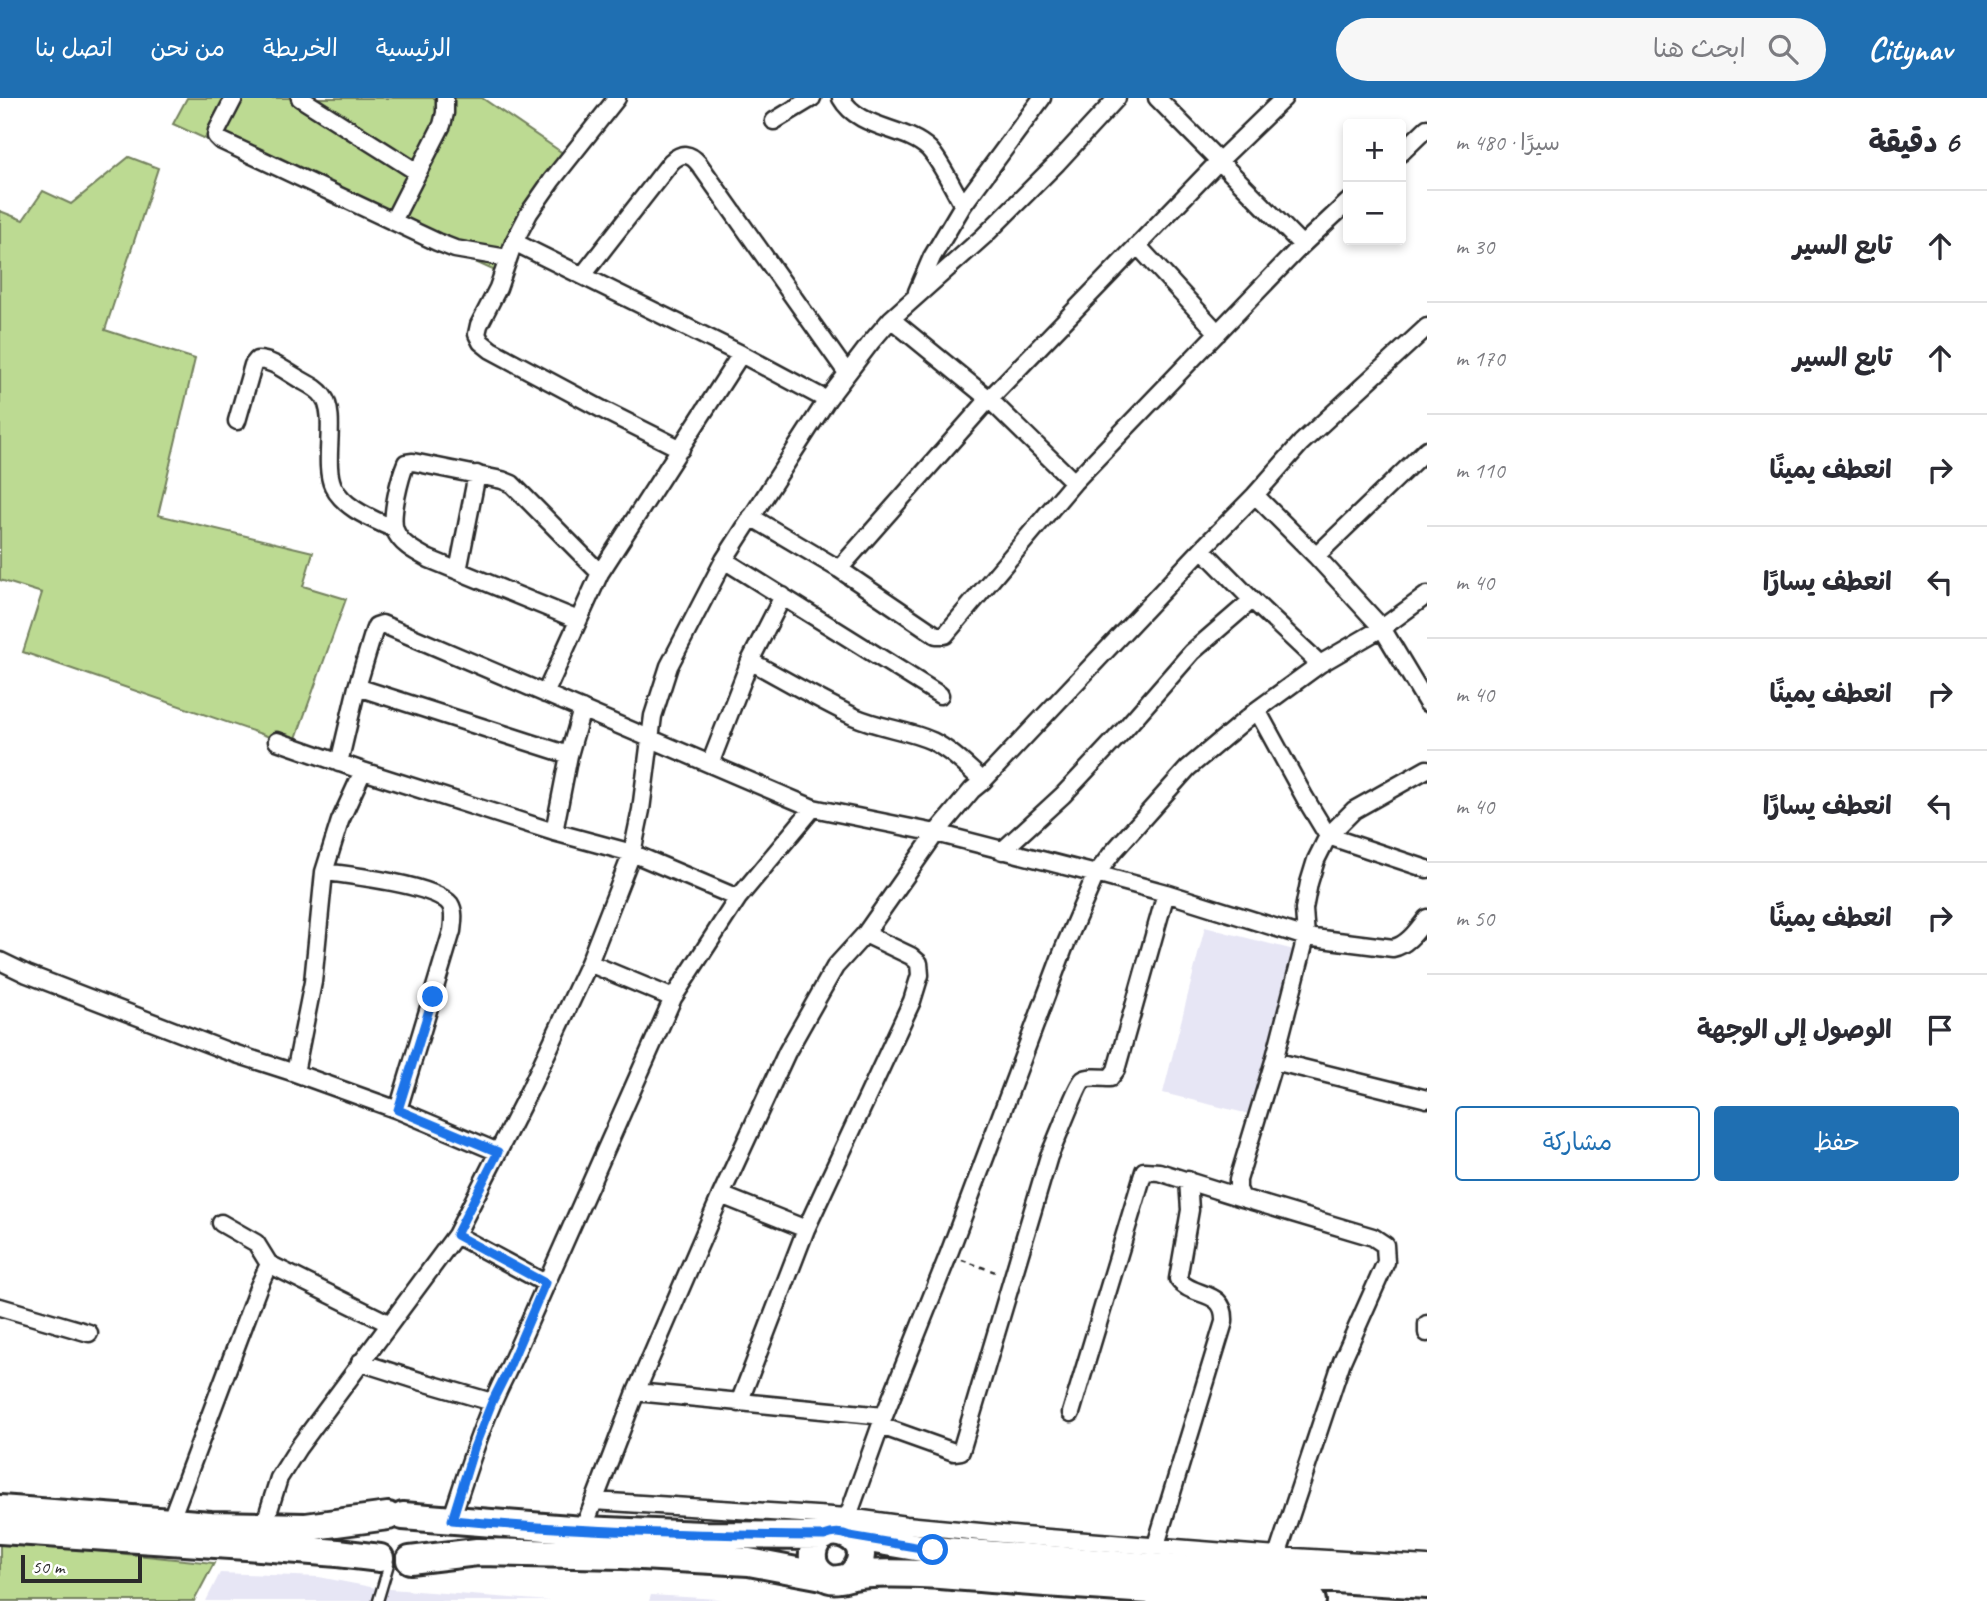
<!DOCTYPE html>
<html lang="ar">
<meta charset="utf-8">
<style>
body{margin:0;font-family:Caveat,"Playpen Sans Arabic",sans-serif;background:#f7f7f7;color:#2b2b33;direction:rtl}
.controls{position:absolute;right:21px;top:21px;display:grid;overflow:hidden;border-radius:7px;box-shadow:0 4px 10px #0003}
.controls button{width:63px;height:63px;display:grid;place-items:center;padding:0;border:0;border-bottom:2px solid #e1e1e2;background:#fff;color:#2b2b33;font:35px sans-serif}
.scale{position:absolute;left:21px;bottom:18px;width:121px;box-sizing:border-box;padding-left:7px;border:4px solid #2b2b2b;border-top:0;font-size:19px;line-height:24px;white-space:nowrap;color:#2b2b2b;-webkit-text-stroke:5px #fff;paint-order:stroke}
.stop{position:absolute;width:21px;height:21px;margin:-16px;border:5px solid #1a73e8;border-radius:50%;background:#fff}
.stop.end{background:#1a73e8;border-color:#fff;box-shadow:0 2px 7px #0008}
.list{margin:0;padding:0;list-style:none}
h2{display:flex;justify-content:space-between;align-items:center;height:91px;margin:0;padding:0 28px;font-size:30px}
h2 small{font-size:23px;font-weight:400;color:#7c7c81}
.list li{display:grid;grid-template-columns:46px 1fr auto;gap:21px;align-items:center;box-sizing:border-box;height:112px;padding:0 28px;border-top:2px solid #e1e1e2}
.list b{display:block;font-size:26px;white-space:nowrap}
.list em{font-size:23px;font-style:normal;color:#7c7c81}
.actions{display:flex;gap:14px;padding:21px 28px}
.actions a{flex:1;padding:16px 0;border:2px solid #1f6fb2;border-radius:7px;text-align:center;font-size:24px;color:#1f6fb2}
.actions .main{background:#1f6fb2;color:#fff}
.icon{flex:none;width:38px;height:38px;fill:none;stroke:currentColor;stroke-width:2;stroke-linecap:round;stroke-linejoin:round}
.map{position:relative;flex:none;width:1427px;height:1503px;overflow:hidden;direction:ltr}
header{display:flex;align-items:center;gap:42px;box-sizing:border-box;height:98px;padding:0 35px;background:#1f6fb2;color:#fff}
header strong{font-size:33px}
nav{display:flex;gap:38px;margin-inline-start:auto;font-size:24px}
.search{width:490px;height:63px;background:#f7f7f7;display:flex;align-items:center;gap:18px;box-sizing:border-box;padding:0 24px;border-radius:38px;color:#7c7c81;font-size:26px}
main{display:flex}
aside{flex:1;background:#fff}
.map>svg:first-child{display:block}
.built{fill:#e7e6f5}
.green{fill:#bcda92;stroke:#74825e;stroke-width:2}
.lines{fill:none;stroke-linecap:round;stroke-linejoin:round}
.lane-casing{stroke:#2b2b2b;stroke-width:13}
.street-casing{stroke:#2b2b2b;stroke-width:21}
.primary-casing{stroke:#2b2b2b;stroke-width:32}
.path{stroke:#2b2b2b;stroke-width:2.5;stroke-dasharray:5 5;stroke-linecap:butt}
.lane{stroke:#fff;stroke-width:8}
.street{stroke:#fff;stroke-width:16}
.primary{stroke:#fff;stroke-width:26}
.route{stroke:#1a73e8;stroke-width:9}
</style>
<header>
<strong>Citynav</strong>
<div class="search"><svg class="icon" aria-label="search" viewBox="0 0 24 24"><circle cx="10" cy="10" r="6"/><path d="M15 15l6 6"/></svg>ابحث هنا</div>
<nav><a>الرئيسية</a><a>الخريطة</a><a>من نحن</a><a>اتصل بنا</a></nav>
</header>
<main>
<aside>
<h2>6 دقيقة<small>سيرًا · 480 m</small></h2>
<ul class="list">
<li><svg class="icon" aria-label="ahead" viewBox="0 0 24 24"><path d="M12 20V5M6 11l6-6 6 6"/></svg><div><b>تابع السير</b></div><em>30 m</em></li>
<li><svg class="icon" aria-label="ahead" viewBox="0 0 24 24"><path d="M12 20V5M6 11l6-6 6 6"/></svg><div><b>تابع السير</b></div><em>170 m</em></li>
<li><svg class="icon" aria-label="right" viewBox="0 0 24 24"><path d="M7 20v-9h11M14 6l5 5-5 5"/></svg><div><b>انعطف يمينًا</b></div><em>110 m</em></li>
<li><svg class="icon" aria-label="left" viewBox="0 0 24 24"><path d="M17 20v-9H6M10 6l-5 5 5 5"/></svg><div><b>انعطف يسارًا</b></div><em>40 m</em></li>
<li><svg class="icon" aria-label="right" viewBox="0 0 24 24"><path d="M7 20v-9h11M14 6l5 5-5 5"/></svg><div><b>انعطف يمينًا</b></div><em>40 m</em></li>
<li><svg class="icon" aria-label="left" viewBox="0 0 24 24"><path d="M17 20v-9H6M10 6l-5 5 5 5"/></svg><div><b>انعطف يسارًا</b></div><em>40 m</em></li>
<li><svg class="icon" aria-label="right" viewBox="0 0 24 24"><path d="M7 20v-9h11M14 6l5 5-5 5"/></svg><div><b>انعطف يمينًا</b></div><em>50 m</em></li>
<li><svg class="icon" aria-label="arrive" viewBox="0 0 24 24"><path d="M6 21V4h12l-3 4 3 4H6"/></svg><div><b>الوصول إلى الوجهة</b></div></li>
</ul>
<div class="actions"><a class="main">حفظ</a><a>مشاركة</a></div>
</aside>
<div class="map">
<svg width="1427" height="1503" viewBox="0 0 1427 1503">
<rect width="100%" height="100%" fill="#fff"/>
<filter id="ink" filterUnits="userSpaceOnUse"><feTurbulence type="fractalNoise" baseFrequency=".0143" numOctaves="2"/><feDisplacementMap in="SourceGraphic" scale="14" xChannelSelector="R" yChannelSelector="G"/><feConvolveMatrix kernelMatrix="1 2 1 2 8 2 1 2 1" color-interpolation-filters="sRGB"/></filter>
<g filter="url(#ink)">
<path class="built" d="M1205,829L1294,852L1253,1017L1163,995Z
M220,1475L319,1479L376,1490L550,1503H206Z
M651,1497L718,1501L725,1503H649Z"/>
<path class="green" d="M187,0H482L570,60L495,173L173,26Z
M129,59L158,70L105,232L195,261L158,417L313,454L303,488L346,501L290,657L267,638L23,554L42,495L0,482V113L23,122L43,93L71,106Z
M0,1443L214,1465L194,1503H0Z"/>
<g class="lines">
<defs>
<path id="lane" d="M378,1503L389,1466"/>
<path id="street" d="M234,0L217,33L216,38L220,42L437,144L455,151L507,160
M300,0L417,74
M617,0L552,82L529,115L514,144L498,190L479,227L477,236L481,244L491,252L607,314L681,351
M841,0C859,32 905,28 929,51C942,65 953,91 963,107
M1157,0L1302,147
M774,23L812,0
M1401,55L1427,30
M393,123L442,27L445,15V0
M514,144L741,256L827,302
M1138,148L1218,235
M583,177L671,64C682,54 690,55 699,66L847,275
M917,194L932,159L963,107L1042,0
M891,221L989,301L1074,384
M237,323L253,267L257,262C272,262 284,272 296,279C305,285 317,289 323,298C338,317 322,364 333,388C344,411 373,421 394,431
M1255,397L1316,458L1382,530L1427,605
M751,419L839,471L936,537H945L1074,384L1302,147L1348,104
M1202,451L1252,502L1320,566
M1316,458L1427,351
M724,462L940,597
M839,471L989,301L1220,62L1284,0
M458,473L477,376
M578,522L429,461C416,454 400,446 395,432C390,418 400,379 406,365L413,364L502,382L512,386L600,475
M750,563C785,582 819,602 855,619C880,630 908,632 932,643C952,653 967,669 983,683
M357,589L569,657
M545,596L600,475L741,256
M1257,612L1305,700L1328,738L1427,771
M277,643L363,673L554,734L632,755L738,800
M339,665L357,589L374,533L376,528L382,526L813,710L936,735L1096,776L1166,795L1306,839L1393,850C1408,847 1418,831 1427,820
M710,666L750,563L783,498
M554,734L569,657L582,611
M1002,753L1063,697L1124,632L1192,554L1252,502
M324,774C349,777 435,787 450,806C455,814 453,824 452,833L398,1012
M0,863L27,876L227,953L295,975L398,1012L498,1054
M589,865L673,900
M1274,963L1427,1001
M295,975L313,884L324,774L340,723L363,673
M721,1097L806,1131
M221,1125L256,1145L269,1166
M456,1137L545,1185
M0,1209L89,1235
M1427,1226V1235
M360,1264L423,1284L492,1304
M636,1294L884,1318
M739,1305L806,1131L912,903L920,877L919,865L911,858L865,836
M1071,1315L1144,1073L1159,1074L1242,1100
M881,1328L954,1354L961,1353L1049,1058C1055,1046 1077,987 1083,982C1089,978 1102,980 1110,980L1116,972L1166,795
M594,1403L848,1419L906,1427L1023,1438L1277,1458L1427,1467
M451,1422C468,1371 483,1321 507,1274L673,900L738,800L813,710
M170,1424L258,1190L269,1166L390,1226
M264,1428L279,1380L298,1350L456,1137L531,989L589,865L632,755L641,712L653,618L669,568L724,462L827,302L872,243L891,221L984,138L1057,65L1117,0
M583,1432L636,1294L721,1097L787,954L835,869L865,836L936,735L972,692L983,683L1202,451L1255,397L1301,345L1427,229
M842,1435L884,1318L948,1158L1064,850L1096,776L1113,754L1188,670L1257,612L1320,566L1382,530L1427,497
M1156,1447L1224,1224C1226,1190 1192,1201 1178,1181L1190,1112L1188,1082
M1277,1458L1342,1263L1386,1164L1385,1147L1373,1139L1242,1100L1238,1091V1082L1274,963L1306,839L1304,811L1309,785L1316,762L1328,738L1354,712L1427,671"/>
<path id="primary" d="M0,1411L211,1427L306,1429L388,1418
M403,1418L583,1432L702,1437L824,1438
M0,1432L246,1448L338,1455L380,1460
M851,1438L933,1452L1153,1469L1427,1487
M410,1462L477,1454L623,1457L749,1464L823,1478
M850,1478C887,1442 819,1414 813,1455C812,1464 816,1473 824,1478C832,1484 840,1481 849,1479C871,1473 916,1476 940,1477C1064,1487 1188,1494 1312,1503"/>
</defs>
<use href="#lane" class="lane-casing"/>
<use href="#street" class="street-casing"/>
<use href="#primary" class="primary-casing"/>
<path class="path" d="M962,1162L998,1175"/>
<use href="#lane" class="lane"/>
<use href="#street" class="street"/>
<use href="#primary" class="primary"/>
</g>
</g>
<g class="lines" filter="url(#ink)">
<path class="route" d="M433,899L398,1012L498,1054L456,1137L545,1185L507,1274L492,1304L474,1350L452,1422C575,1434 700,1437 824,1438C834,1434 841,1434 850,1438L933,1452"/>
</g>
</svg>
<div class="controls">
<button>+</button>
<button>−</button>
</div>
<div class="scale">50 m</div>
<div class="stop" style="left:933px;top:1452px"></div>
<div class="stop end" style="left:433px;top:899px"></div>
</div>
</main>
